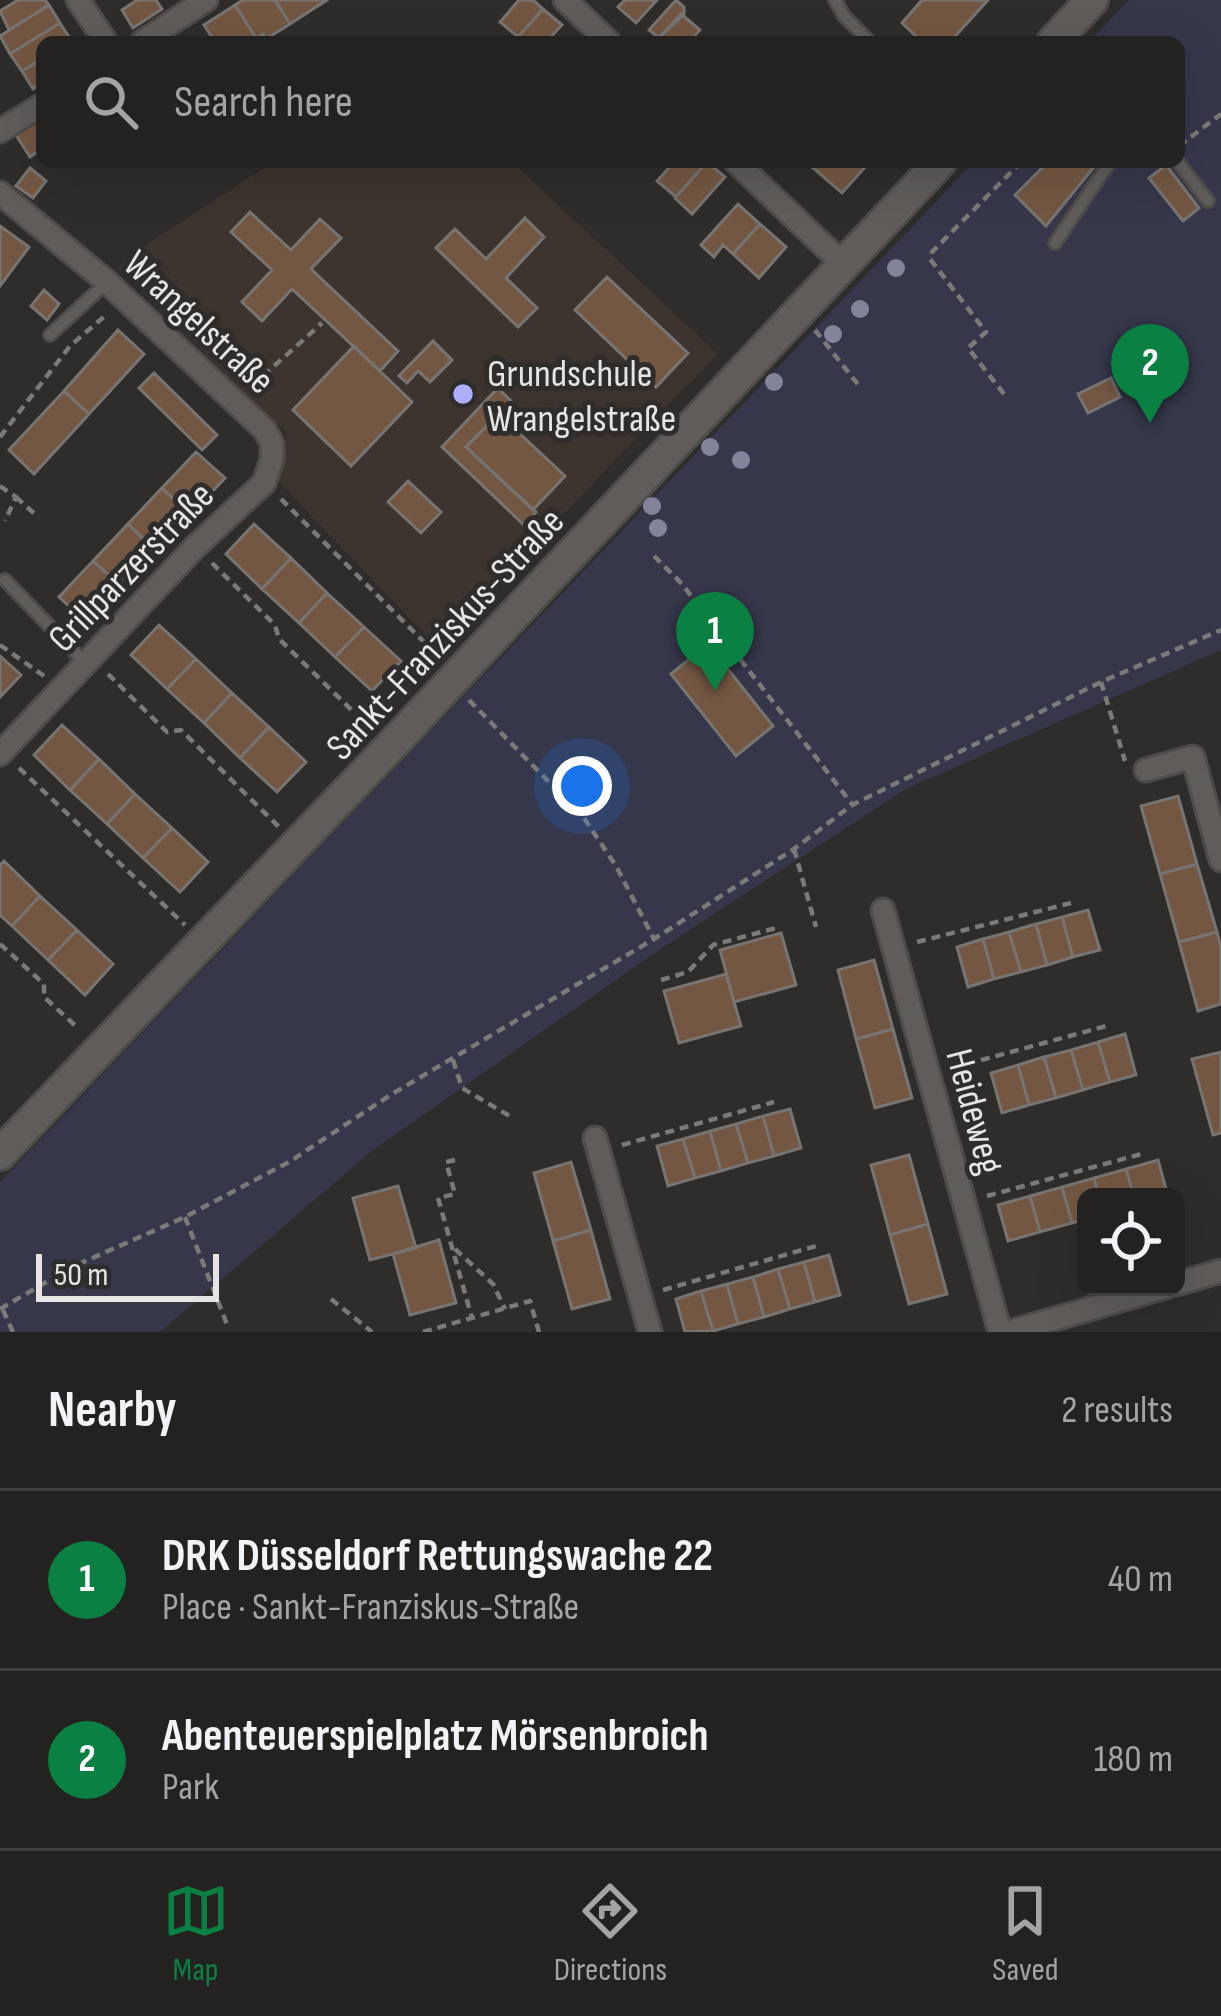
<!DOCTYPE html>
<meta charset="utf-8">
<style>
body{margin:0;font-family:"Sofia Sans Condensed",sans-serif;background:#2b2a29;color:#f1f3f6}
.controls{position:absolute;right:36px;bottom:36px;display:grid;overflow:hidden;border-radius:18px;box-shadow:0 12px 48px #0002}
.controls button{width:108px;height:108px;display:grid;place-items:center;padding:0;border:0;border-bottom:3px solid #403f3e;background:#232220;color:#f1f3f6;font:60px sans-serif}
.scale{position:absolute;left:36px;bottom:30px;width:183px;box-sizing:border-box;padding-left:12px;border:6px solid #e7e5e4;border-top:0;font-size:33px;line-height:42px;white-space:nowrap;color:#e7e5e4;-webkit-text-stroke:9px #2f2d2b;paint-order:stroke}
.you{position:absolute;left:582px;top:786px;width:42px;height:42px;margin:-30px;border:9px solid #fff;border-radius:50%;background:#1a73e8;box-shadow:0 0 0 18px #1a73e833}
.badge{display:grid;place-items:center;width:78px;height:78px;border-radius:50%;background:#0b8043;color:#fff;font-size:39px;font-weight:700}
.pin{position:absolute;translate:-50% -99px;filter:drop-shadow(0 3px 6px #0008)}
.pin::after{content:'';position:absolute;top:63px;width:42px;height:36px;background:inherit;clip-path:polygon(0 0,100% 0,50% 100%)}
.list{margin:0;padding:0;list-style:none}
h2{display:flex;justify-content:space-between;align-items:center;height:156px;margin:0;padding:0 48px;font-size:51px}
h2 small{font-size:39px;font-weight:400;color:#a3a4a5}
.list li{display:grid;grid-template-columns:78px 1fr auto;gap:36px;align-items:center;box-sizing:border-box;height:180px;padding:0 48px;border-top:3px solid #403f3e}
.list b{display:block;font-size:45px;white-space:nowrap}
.list p{margin:0;font-size:39px;white-space:nowrap;color:#a3a4a5}
.list em{font-size:39px;font-style:normal;color:#a3a4a5}
.icon{flex:none;width:66px;height:66px;fill:none;stroke:currentColor;stroke-width:2;stroke-linecap:round;stroke-linejoin:round}
.map{position:relative;flex:none;width:1221px;height:1332px;overflow:hidden}
.search{position:absolute;background:#232220;box-shadow:0 12px 48px #0002;left:36px;right:36px;top:36px;height:132px;display:flex;align-items:center;gap:30px;box-sizing:border-box;padding:0 42px;border-radius:18px;color:#a3a4a5;font-size:45px}
.sheet{height:516px;background:#232220}
nav{display:flex;justify-content:space-around;align-items:center;box-sizing:border-box;height:168px;border-top:3px solid #403f3e;background:#232220;font-size:33px;color:#a3a4a5}
nav a{display:grid;justify-items:center;gap:6px}
nav .on{color:#0b8043}
.map>svg:first-child{display:block}
.built{fill:#3d342f}
.green{fill:#36374b}
.building{fill:#735742;stroke:#777472;stroke-width:3}
.lines{fill:none;stroke-linecap:round;stroke-linejoin:round}
.lane-casing{stroke:#4e4b49;stroke-width:16}
.street-casing{stroke:#4e4b49;stroke-width:27}
.secondary-casing{stroke:#4e4b49;stroke-width:36}
.path{stroke:#7c7a78;stroke-width:4.5;stroke-dasharray:9 6;stroke-linecap:butt}
.lane{stroke:#5f5c5a;stroke-width:10}
.street{stroke:#5f5c5a;stroke-width:21}
.secondary{stroke:#5f5c5a;stroke-width:30}
.tree{fill:#83839b}
.poi-dot{fill:#adaffb;stroke:#2f2d2b;stroke-width:4.5}
.labels{text-anchor:middle;stroke-width:10;stroke-linejoin:round;paint-order:stroke}
.street-label{font-size:39px;fill:#e7e5e4;stroke:#2f2d2b}
.poi-label{font-size:39px;fill:#e7e5e4;stroke:#2f2d2b;text-anchor:start}
</style>
<div class="map">
<svg width="1221" height="1332" viewBox="0 0 1221 1332">
<rect width="100%" height="100%" fill="#2f2d2b"/>
<path class="built" d="M273,162H512L718,354L436,646L278,481L287,433L118,269L129,256Z"/>
<path class="green" d="M1129,0H1221V650L906,789L659,950L373,1150L160,1332H0V1182L974,162H1179V42H1089Z"/>
<path class="building" d="M18,0H45L49,5L9,30L0,11Z
M137,0H156L162,9L133,28L122,10Z
M243,0H275L290,24L266,39L263,34L256,38L235,5Z
M275,0H327L290,24Z
M519,0H533L543,9L518,37L500,22Z
M625,0H657L636,23L618,7Z
M676,0L684,7V14L659,38L649,30Z
M922,0H988L950,42H922L902,23Z
M49,5L60,23L10,54L0,36Z
M235,5L256,38L250,42H215L204,25Z
M543,9L562,25L546,42H523L518,37Z
M681,14L700,30L689,42H655Z
M60,23L71,40L42,42V59L22,71L10,54Z
M42,59V83L33,89L22,71Z
M42,119V149L30,157L16,135Z
M674,162H707L676,197L657,181Z
M707,162L725,177L692,214L675,198Z
M816,162H863L867,165L842,193L812,167Z
M1048,162H1098L1046,226L1015,195Z
M1166,165L1199,208L1183,221L1149,178Z
M30,168L46,181L33,198L16,186Z
M738,204L760,224L733,254L723,245L714,257L701,245Z
M250,212L291,250L320,219L341,238L311,269L398,351L380,371L292,289L262,321L242,302L272,270L231,232Z
M525,218L544,237L506,278L537,308L518,327L436,248L455,229L486,259Z
M760,224L786,247L759,278L733,254Z
M0,226L29,247L0,286Z
M607,277L688,353L656,387L575,310Z
M44,290L59,304L47,320L31,306Z
M118,330L144,354L89,414L64,391Z
M433,341L452,360L430,382L418,371L407,383L399,376Z
M354,346L412,402L351,466L293,410Z
M154,373L217,435L202,450L139,388Z
M1111,378L1120,397L1088,413L1078,394Z
M498,388L511,401L466,447L536,512L524,525L442,447Z
M64,391L89,414L34,474L9,450Z
M499,414L565,476L533,510L466,447Z
M196,452L225,478L190,515L162,488Z
M408,481L441,512L421,533L388,502Z
M162,488L190,515L156,551L128,524Z
M128,524L156,551L122,587L93,561Z
M254,524L291,558L262,589L226,554Z
M291,558L327,593L299,623L262,589Z
M93,561L122,587L87,623L59,597Z
M327,593L364,627L335,657L299,623Z
M159,625L196,659L167,689L131,655Z
M364,627L401,661L372,691L335,657Z
M708,644L773,726L736,756L671,674Z
M0,656L21,675L0,697Z
M196,659L232,693L204,723L167,689Z
M232,693L269,727L240,758L204,723Z
M62,725L99,759L70,790L34,755Z
M269,727L306,762L277,792L240,758Z
M99,759L135,794L107,824L70,790Z
M135,794L172,828L143,858L107,824Z
M1178,796L1197,864L1160,874L1141,806Z
M172,828L208,862L180,892L143,858Z
M4,861L40,896L12,926L0,915V865Z
M1197,864L1217,932L1179,942L1160,874Z
M40,896L77,930L48,960L12,926Z
M1088,910L1100,950L1073,957L1062,917Z
M1062,917L1073,957L1047,965L1036,924Z
M1036,924L1047,965L1021,972L1009,932Z
M77,930L113,964L85,995L48,960Z
M1009,932L1021,972L994,979L983,939Z
M1217,932L1221,948V1004L1198,1011L1179,942Z
M781,933L796,985L734,1002L720,950Z
M983,939L994,979L968,987L957,947Z
M874,960L893,1029L856,1039L838,970Z
M726,974L741,1026L679,1043L664,991Z
M893,1029L912,1098L875,1108L856,1039Z
M1125,1034L1136,1075L1110,1082L1098,1042Z
M1098,1042L1110,1082L1083,1090L1071,1050Z
M1071,1050L1083,1090L1056,1098L1044,1057Z
M1221,1052V1133L1213,1135L1192,1059Z
M1044,1057L1056,1098L1029,1105L1018,1065Z
M1018,1065L1029,1105L1002,1113L991,1073Z
M790,1109L801,1148L774,1156L763,1116Z
M763,1116L774,1156L748,1163L736,1124Z
M736,1124L748,1163L721,1171L710,1131Z
M710,1131L721,1171L695,1178L683,1139Z
M683,1139L695,1178L668,1186L657,1146Z
M909,1155L928,1224L890,1235L871,1165Z
M1158,1160L1168,1196L1134,1197L1126,1169Z
M571,1162L591,1230L553,1241L534,1173Z
M1126,1169L1134,1197H1099L1094,1178Z
M1094,1178L1099,1197H1086V1219L1072,1223L1062,1187Z
M398,1186L416,1248L370,1260L353,1198Z
M1062,1187L1072,1223L1040,1232L1030,1196Z
M1030,1196L1040,1232L1008,1241L998,1205Z
M928,1224L947,1294L909,1304L890,1235Z
M591,1230L610,1299L572,1309L553,1241Z
M439,1240L456,1303L410,1315L393,1254Z
M829,1255L840,1295L815,1302L804,1262Z
M804,1262L815,1302L790,1309L778,1269Z
M778,1269L790,1309L764,1317L753,1277Z
M753,1277L764,1317L738,1324L727,1284Z
M727,1284L738,1324L713,1331L701,1291Z
M701,1291L713,1331L685,1332L676,1299Z"/>
<g class="lines">
<defs>
<path id="lane" d="M835,0L844,16L870,42
M1178,162L1208,201
M1055,243L1110,162
M50,335L107,282
M5,580L85,663"/>
<path id="street" d="M78,0L106,42
M565,0L609,42
M142,42L206,0
M0,131L42,105
M736,162L844,265
M0,193L107,282L265,430L272,444V459L264,483L195,547L0,754
M1146,770L1193,757L1221,860
M883,910L1000,1332
M595,1138L650,1332
M1176,1284L1221,1271
M1009,1332L1166,1287"/>
<path id="secondary" d="M1053,42L1092,0
M0,1154L390,747L940,162"/>
</defs>
<use href="#lane" class="lane-casing"/>
<use href="#street" class="street-casing"/>
<use href="#secondary" class="secondary-casing"/>
<path class="path" d="M1179,146L1221,114
M815,330L860,387
M252,386L322,323
M1004,394L968,348L986,332L930,259L932,252L1021,162
M0,437L70,346L106,315
M0,486L16,497L5,521
M16,497L38,517
M281,499L427,645L436,659
M654,556L682,584L852,804
M212,563L275,625L279,639L369,727
M0,645L44,676
M108,674L167,732L181,730L279,827
M1101,682L1125,761
M469,700L584,818L616,866L654,939
M19,768L185,925
M794,849L816,927
M917,942L1071,903
M0,944L44,984V997L79,1029
M661,980L688,972L713,945L780,927
M453,1060L462,1088L513,1118
M952,1068L1110,1025
M622,1145L774,1102
M455,1160L446,1162L455,1194L438,1198L472,1318
M987,1196L1145,1153
M185,1217L228,1327
M455,1249L493,1284L505,1309
M663,1290L816,1246
M331,1299L372,1332
M0,1309L72,1267L185,1217L289,1162L392,1094L654,939L794,849L852,805L1101,682L1221,630
M3,1310L13,1332
M423,1332L530,1301L539,1332"/>
<use href="#lane" class="lane"/>
<use href="#street" class="street"/>
<use href="#secondary" class="secondary"/>
</g>
<g class="tree">
<circle cx="896" cy="268" r="9"/>
<circle cx="860" cy="309" r="9"/>
<circle cx="833" cy="334" r="9"/>
<circle cx="774" cy="382" r="9"/>
<circle cx="710" cy="447" r="9"/>
<circle cx="741" cy="460" r="9"/>
<circle cx="652" cy="506" r="9"/>
<circle cx="658" cy="528" r="9"/>
</g>
<circle class="poi-dot" cx="463" cy="394" r="12"/>
<g class="labels">
<g class="street-label">
<text transform="translate(200 321) rotate(43)" y="14">Wrangelstraße</text>
<text transform="translate(130 566) rotate(-46)" y="14">Grillparzerstraße</text>
<text transform="translate(444 633) rotate(-47)" y="14">Sankt-Franziskus-Straße</text>
<text transform="translate(976 1111) rotate(75)" y="14">Heideweg</text>
</g>
<g class="poi-label">
<text x="487" y="386">Grundschule<tspan x="487" dy="45">Wrangelstraße</tspan></text>
</g>
</g>
</svg>
<div class="controls">
<button><svg class="icon" aria-label="locate" viewBox="0 0 24 24"><circle cx="12" cy="12" r="6"/><path d="M12 2v4M12 18v4M2 12h4M18 12h4"/></svg></button>
</div>
<div class="scale">50 m</div>
<div class="you"></div>
<div class="pin badge" style="left:715px;top:691px">1</div>
<div class="pin badge" style="left:1150px;top:423px">2</div>
<div class="search"><svg class="icon" aria-label="search" viewBox="0 0 24 24"><circle cx="10" cy="10" r="6"/><path d="M15 15l6 6"/></svg>Search here</div>
</div>
<section class="sheet">
<h2>Nearby<small>2 results</small></h2>
<ul class="list">
<li><span class="badge">1</span><div><b>DRK Düsseldorf Rettungswache 22</b><p>Place · Sankt-Franziskus-Straße</p></div><em>40 m</em></li>
<li><span class="badge">2</span><div><b>Abenteuerspielplatz Mörsenbroich</b><p>Park</p></div><em>180 m</em></li>
</ul>
</section>
<nav>
<a class="on"><svg class="icon" aria-label="map" viewBox="0 0 24 24"><path d="M3 6l6-2 6 2 6-2v14l-6 2-6-2-6 2zM9 4v14M15 6v14"/></svg>Map</a>
<a><svg class="icon" aria-label="directions" viewBox="0 0 24 24"><path d="M12 3l9 9-9 9-9-9zM9 14v-3h6M13 9l2 2-2 2"/></svg>Directions</a>
<a><svg class="icon" aria-label="saved" viewBox="0 0 24 24"><path d="M7 4h10v16l-5-4-5 4z"/></svg>Saved</a>
</nav>
